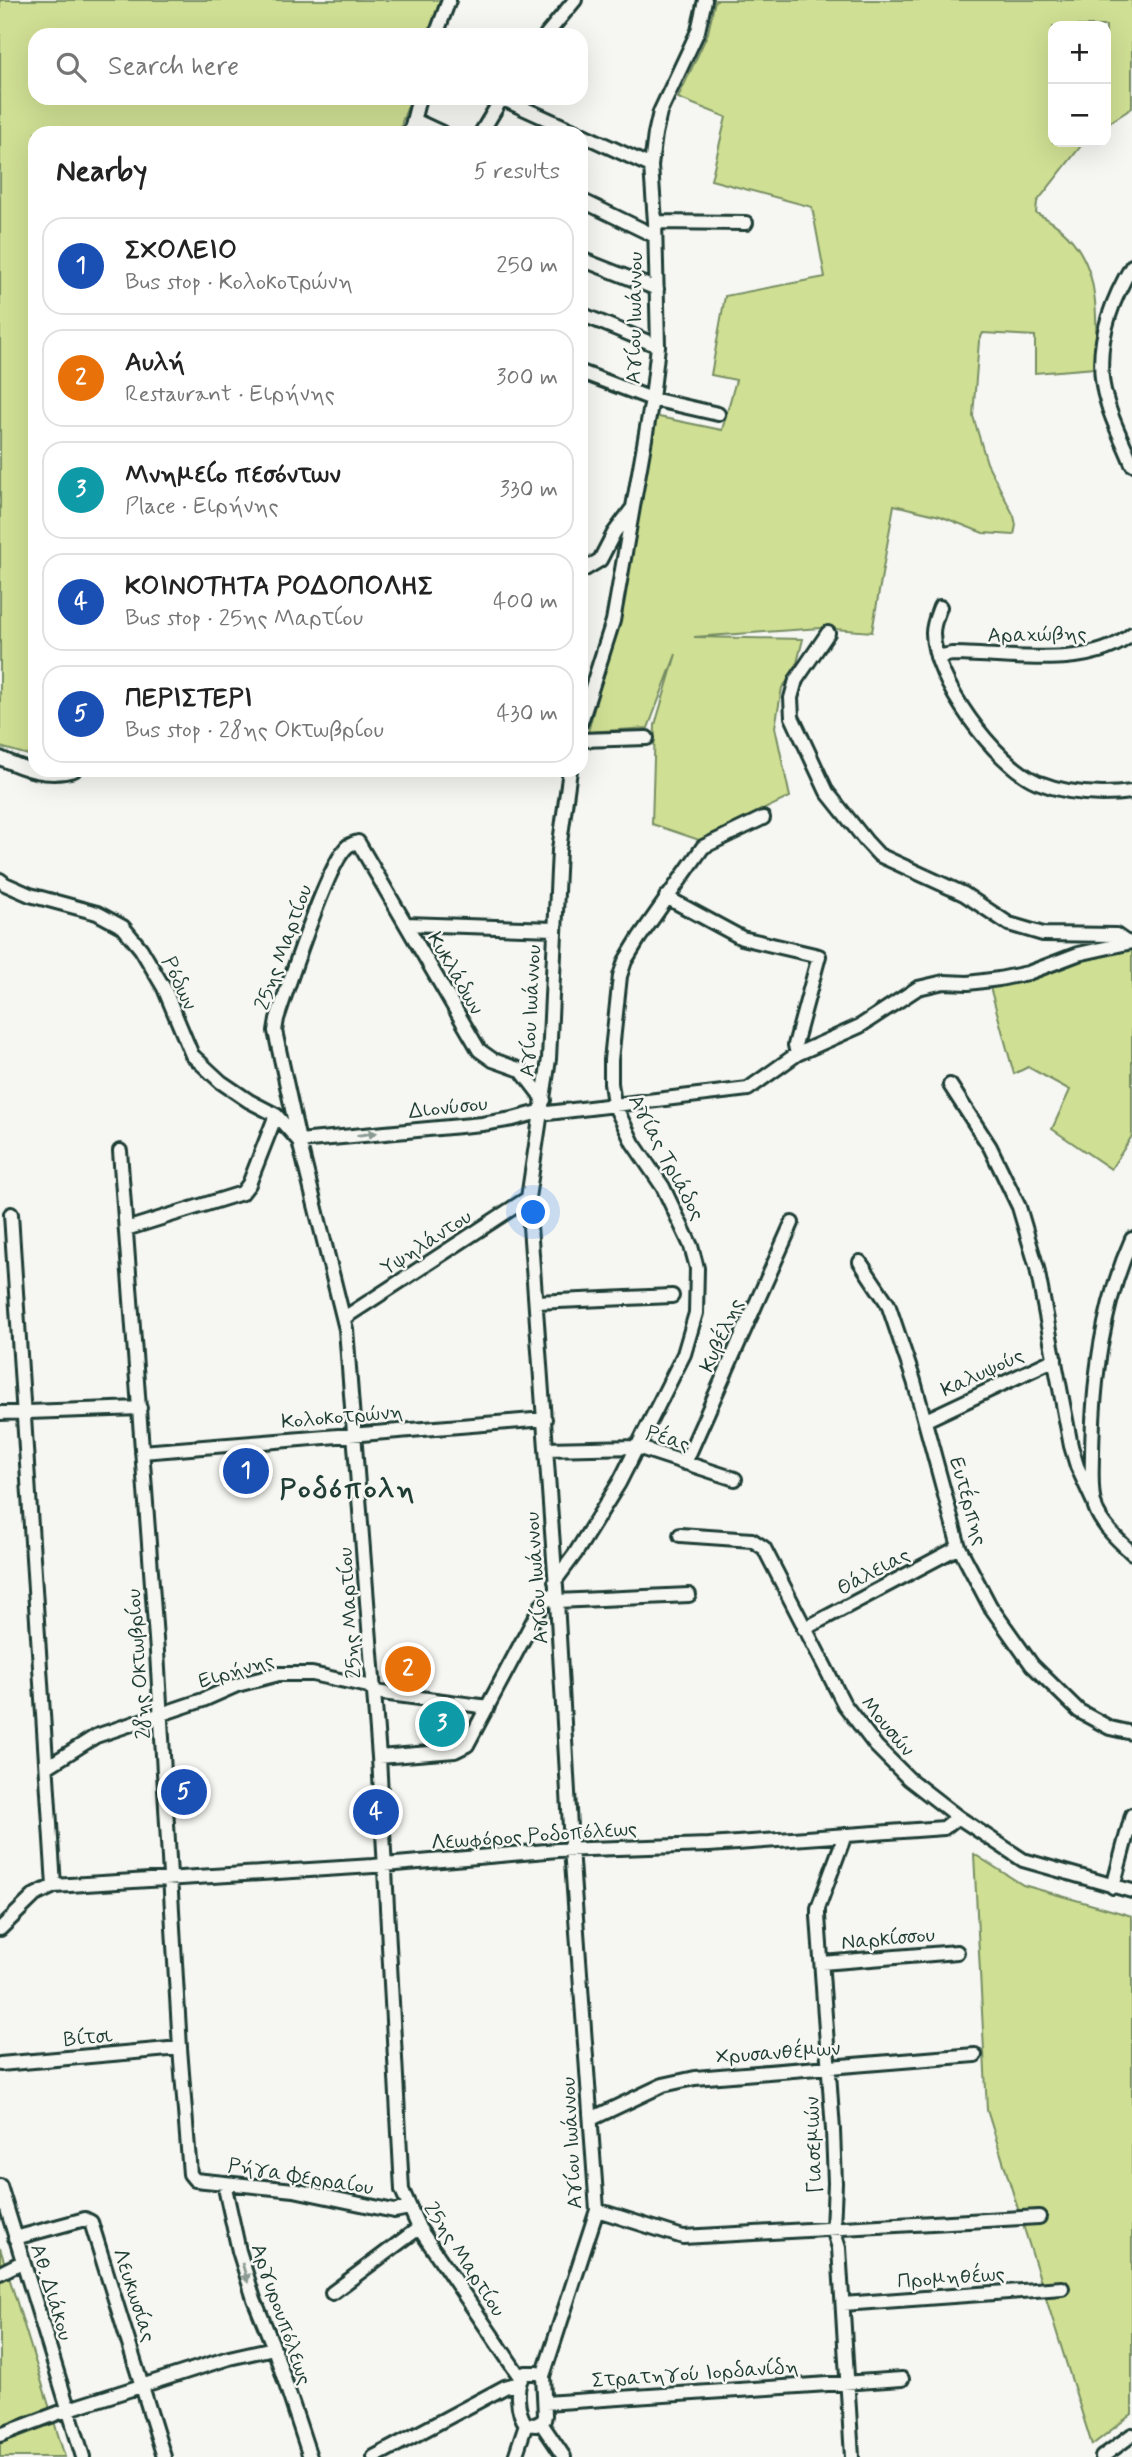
<!DOCTYPE html>
<meta charset="utf-8">
<style>
body{margin:0;font-family:Mynerve,sans-serif;background:#f6f6f6;color:#222}
.controls{position:absolute;right:21px;top:21px;display:grid;overflow:hidden;border-radius:14px;box-shadow:0 7px 28px #0002}
.controls button{width:63px;height:63px;display:grid;place-items:center;padding:0;border:0;border-bottom:2px solid #e0e0e0;background:#fff;color:#222;font:35px sans-serif}
.you{position:absolute;left:534px;top:1213px;width:24px;height:24px;margin:-18px;border:5px solid #fff;border-radius:50%;background:#1a73e8;box-shadow:0 0 0 10px #1a73e833}
.badge{display:grid;place-items:center;width:46px;height:46px;border-radius:50%;background:#b45309;color:#fff;font-size:23px;font-weight:700}
.pin{position:absolute;translate:-50% -50%;border:4px solid #fff;box-shadow:0 2px 7px #0006}
.list{margin:0;padding:0;list-style:none}
h2{display:flex;justify-content:space-between;align-items:center;height:91px;margin:0;padding:0 28px;font-size:30px}
h2 small{font-size:23px;font-weight:400;color:#767676}
.list li{display:grid;grid-template-columns:46px 1fr auto;gap:21px;align-items:center;box-sizing:border-box;height:98px;margin:0 14px 14px;padding:0 14px;border:2px solid #e0e0e0;border-radius:21px}
.list b{display:block;font-size:26px;white-space:nowrap}
.list p{margin:0;font-size:23px;white-space:nowrap;color:#767676}
.list em{font-size:23px;font-style:normal;color:#767676}
.icon{flex:none;width:38px;height:38px;fill:none;stroke:currentColor;stroke-width:2;stroke-linecap:round;stroke-linejoin:round}
.map{position:relative;flex:none;width:1132px;height:2457px;overflow:hidden}
.search{position:absolute;background:#fff;box-shadow:0 7px 28px #0002;left:28px;top:28px;width:560px;height:77px;display:flex;align-items:center;gap:18px;box-sizing:border-box;padding:0 24px;border-radius:21px;color:#767676;font-size:26px}
.panel{position:absolute;background:#fff;box-shadow:0 7px 28px #0002;left:28px;top:126px;width:560px;height:651px;border-radius:21px}
.map>svg:first-child{display:block}
.green{fill:#cfdf93;stroke:#778e64;stroke-width:2}
.lines{fill:none;stroke-linecap:round;stroke-linejoin:round}
.minor-casing{stroke:#1f3d34;stroke-width:18}
.minor{stroke:#f6f6f2;stroke-width:12}
.oneway{fill:#8a9a93}
.labels{text-anchor:middle;stroke-width:5;stroke-linejoin:round;paint-order:stroke}
.street-label{font-size:21px;fill:#1f3d34;stroke:#f6f6f2}
.district-label{font-size:28px;font-weight:bold;letter-spacing:2px;fill:#1f3d34;stroke:#f6f6f2}
</style>
<div class="map">
<svg width="1132" height="2457" viewBox="0 0 1132 2457">
<rect width="100%" height="100%" fill="#f6f6f2"/>
<filter id="ink" filterUnits="userSpaceOnUse"><feTurbulence type="fractalNoise" baseFrequency=".0143" numOctaves="2"/><feDisplacementMap in="SourceGraphic" scale="14" xChannelSelector="R" yChannelSelector="G"/><feConvolveMatrix kernelMatrix="1 2 1 2 8 2 1 2 1" color-interpolation-filters="sRGB"/></filter>
<g filter="url(#ink)">
<path class="green" d="M0,0H440L430,35H35V98H411L402,122L401,133H35V757L0,747Z
M715,0H1132V108L1106,125V26H1053V142H1084L1037,202L1036,213C1101,244 1098,304 1095,368L1035,373V336L983,333L979,341L973,416L987,463L1014,516L1016,525L1014,535L983,533L940,516L894,505L872,632L821,628L694,637L803,639L795,671L782,688L775,727L790,797L699,840L652,824L655,725L676,654L648,728L588,732L616,625L654,416L722,430L736,380L711,375L725,296L825,277L812,207L711,180L726,117L678,98L708,33Z
M1132,947V1136L1111,1169L1052,1129L1070,1090L1028,1067L1014,1074L990,987L1032,978L1080,959Z
M974,1854L1023,1885L1132,1916V2414L1092,2445L987,2110Z
M0,2248L65,2457H0Z"/>
<g class="lines">
<defs>
<path id="minor" d="M436,35L449,0
M546,35L575,0
M501,98L578,133
M414,120L442,133
M410,133L419,98
M481,133L502,98
M581,134L651,166
M581,200L655,236
M655,222L746,223
M581,259L657,289
M1132,266C1107,308 1092,354 1107,402C1113,424 1124,443 1132,464
M581,314L658,346
M581,372L652,399L718,414
M585,569L600,560L614,533L631,510
M940,607C937,615 933,624 933,633C933,679 995,764 1037,782C1067,794 1100,796 1132,792
M828,633L796,680L791,698L792,717L827,792L866,841L879,855L964,894L1009,924L1043,934L1116,935L1126,942
M937,657L952,654C1006,654 1089,671 1132,634
M581,722L613,621L652,399L658,346L655,222L651,166L655,134L660,112L698,31L705,0
M581,740L647,738
M0,758C24,769 48,778 74,770
M0,880L5,884L30,895L97,913L123,927L141,949L164,988L192,1055L221,1082L249,1101L276,1115L299,1141L482,1124L513,1119L543,1111L548,1113L748,1089L797,1054L860,1026L918,988L944,982L968,983L999,979L1028,973L1078,954L1132,942
M666,897L742,938L819,956L795,1045L797,1054
M406,924L554,929
M950,1085L990,1147L1019,1207L1037,1268L1071,1446L1077,1466L1095,1505
M120,1151L157,1652L180,2048L190,2174L195,2180L294,2190L394,2211L409,2208
M11,1214L54,1886
M126,1229L242,1193L249,1184L276,1115
M1132,1239C1102,1306 1093,1380 1092,1454C1092,1471 1090,1491 1095,1507C1101,1525 1119,1541 1132,1553
M860,1262L888,1304L914,1381L959,1547L990,1606L1032,1665L1079,1711L1110,1728L1132,1733
M536,1302L672,1296
M344,1318L528,1198
M0,1413L140,1408
M926,1420L1055,1359
M546,1449L637,1447L735,1479
M142,1452L545,1419
M685,1463L792,1223
M680,1535L752,1540L764,1548L844,1704L876,1746L909,1779L958,1817L1023,1860L1132,1891
M555,1581L575,1554L619,1483L684,1354L696,1313L697,1268L691,1246L663,1187L633,1143L614,1104L611,1083V1060L620,976L625,961L639,938L703,847L763,818
M557,1601L689,1595
M804,1629L959,1547
M379,1757L455,1751L467,1745L541,1606L556,1591
M47,1767L96,1736L203,1700L237,1685L279,1674H312L368,1686L374,1691L382,1693L488,1707
M845,1835L818,1908V1916L833,2130L835,2183L833,2229L839,2248L852,2457
M1113,1887L1132,1815
M0,1929L35,1895L54,1886L373,1866L558,1850L709,1845L944,1828L958,1817
M822,1963L957,1952
M0,2064L180,2048
M591,2119L663,2085L695,2078L975,2055
M224,2183L239,2251L254,2299L274,2348L310,2457
M0,2186L83,2457
M597,2210L683,2237L1039,2217
M15,2238L85,2219L91,2222L164,2457
M0,2273L22,2262
M332,2293L419,2228
M843,2304L1062,2288
M525,2373H537L543,2376L545,2415L544,2420L536,2425L526,2424C517,2413 514,2384 525,2373Z
M543,2376L597,2210L572,1862L557,1601L528,1198L549,1059L559,850L570,770
M520,2377L419,2228L402,2190L379,1757L346,1329L299,1141L275,1031L277,1019C287,989 329,860 348,846C348,845 358,842 358,842L479,1050L493,1060L521,1070L544,1100
M545,2403L902,2379
M541,2423L564,2457
M0,2435L69,2409L229,2358L274,2348
M374,2457L505,2387L519,2383
M515,2457L526,2424
M1102,2457L1132,2435"/>
</defs>
<use href="#minor" class="minor-casing"/>
<use href="#minor" class="minor"/>
</g>
<defs><path id="oneway-solid" d="M-6-.8H1V-3.2L6.5 0L1 3.2V.8H-6Z" transform="scale(1.75)"/></defs>
<g class="oneway">
<use href="#oneway-solid" transform="translate(367 1134) rotate(-7)"/>
<use href="#oneway-solid" transform="translate(245 2273) rotate(73)"/>
</g>
</g>
<g class="labels">
<g class="street-label">
<text transform="translate(634 318) rotate(-89)" y="7">Αγίου Ιωάννου</text>
<text transform="translate(1037 634) rotate(-1)" y="7">Αραχώβης</text>
<text transform="translate(283 947) rotate(-70)" y="7">25ης Μαρτίου</text>
<text transform="translate(456 973) rotate(60)" y="7">Κυκλάδων</text>
<text transform="translate(180 983) rotate(65)" y="7">Ρόδων</text>
<text transform="translate(530 1011) rotate(-87)" y="7">Αγίου Ιωάννου</text>
<text transform="translate(448 1107) rotate(-6)" y="7">Διονύσου</text>
<text transform="translate(667 1157) rotate(62)" y="7">Αγίας Τριάδος</text>
<text transform="translate(426 1242) rotate(-33)" y="7">Υψηλάντου</text>
<text transform="translate(721 1335) rotate(-66)" y="7">Κυβέλης</text>
<text transform="translate(982 1372) rotate(-25)" y="7">Καλυψούς</text>
<text transform="translate(342 1416) rotate(-5)" y="7">Κολοκοτρώνη</text>
<text transform="translate(668 1438) rotate(17)" y="7">Ρέας</text>
<text transform="translate(969 1501) rotate(74)" y="7">Ευτέρπης</text>
<text transform="translate(873 1571) rotate(-28)" y="7">Θάλειας</text>
<text transform="translate(536 1578) rotate(-94)" y="7">Αγίου Ιωάννου</text>
<text transform="translate(349 1613) rotate(-94)" y="7">25ης Μαρτίου</text>
<text transform="translate(138 1664) rotate(-94)" y="7">28ης Οκτωβρίου</text>
<text transform="translate(236 1670) rotate(-17)" y="7">Ειρήνης</text>
<text transform="translate(888 1726) rotate(50)" y="7">Μουσών</text>
<text transform="translate(534 1835) rotate(-4)" y="7">Λεωφόρος Ροδοπόλεως</text>
<text transform="translate(888 1938) rotate(-5)" y="7">Ναρκίσσου</text>
<text transform="translate(88 2037) rotate(-5)" y="7">Βίτσι</text>
<text transform="translate(778 2052) rotate(-4)" y="7">Χρυσανθέμων</text>
<text transform="translate(571 2143) rotate(-93)" y="7">Αγίου Ιωάννου</text>
<text transform="translate(813 2145) rotate(-92)" y="7">Γιασεμιών</text>
<text transform="translate(301 2176) rotate(9)" y="7">Ρήγα Φερραίου</text>
<text transform="translate(465 2259) rotate(57)" y="7">25ης Μαρτίου</text>
<text transform="translate(951 2277) rotate(-4)" y="7">Προμηθέως</text>
<text transform="translate(52 2292) rotate(73)" y="7">Αθ. Διάκου</text>
<text transform="translate(135 2295) rotate(72)" y="7">Λευκωσίας</text>
<text transform="translate(282 2314) rotate(71)" y="7">Αργυρουπόλεως</text>
<text transform="translate(695 2373) rotate(-4)" y="7">Στρατηγού Ιορδανίδη</text>
</g>
<g class="district-label">
<text x="348" y="1498">Ροδόπολη</text>
</g>
</g>
</svg>
<div class="controls">
<button>+</button>
<button>−</button>
</div>
<div class="you"></div>
<div class="pin badge" style="left:246px;top:1471px;background:#1a4fb4">1</div>
<div class="pin badge" style="left:408px;top:1669px;background:#e8710a">2</div>
<div class="pin badge" style="left:442px;top:1724px;background:#0f9aa8">3</div>
<div class="pin badge" style="left:376px;top:1812px;background:#1a4fb4">4</div>
<div class="pin badge" style="left:184px;top:1792px;background:#1a4fb4">5</div>
<div class="search"><svg class="icon" aria-label="search" viewBox="0 0 24 24"><circle cx="10" cy="10" r="6"/><path d="M15 15l6 6"/></svg>Search here</div>
<section class="panel">
<h2>Nearby<small>5 results</small></h2>
<ul class="list">
<li><span class="badge" style="background:#1a4fb4">1</span><div><b>ΣΧΟΛΕΙΟ</b><p>Bus stop · Κολοκοτρώνη</p></div><em>250 m</em></li>
<li><span class="badge" style="background:#e8710a">2</span><div><b>Αυλή</b><p>Restaurant · Ειρήνης</p></div><em>300 m</em></li>
<li><span class="badge" style="background:#0f9aa8">3</span><div><b>Μνημείο πεσόντων</b><p>Place · Ειρήνης</p></div><em>330 m</em></li>
<li><span class="badge" style="background:#1a4fb4">4</span><div><b>ΚΟΙΝΟΤΗΤΑ ΡΟΔΟΠΟΛΗΣ</b><p>Bus stop · 25ης Μαρτίου</p></div><em>400 m</em></li>
<li><span class="badge" style="background:#1a4fb4">5</span><div><b>ΠΕΡΙΣΤΕΡΙ</b><p>Bus stop · 28ης Οκτωβρίου</p></div><em>430 m</em></li>
</ul>
</section>
</div>
